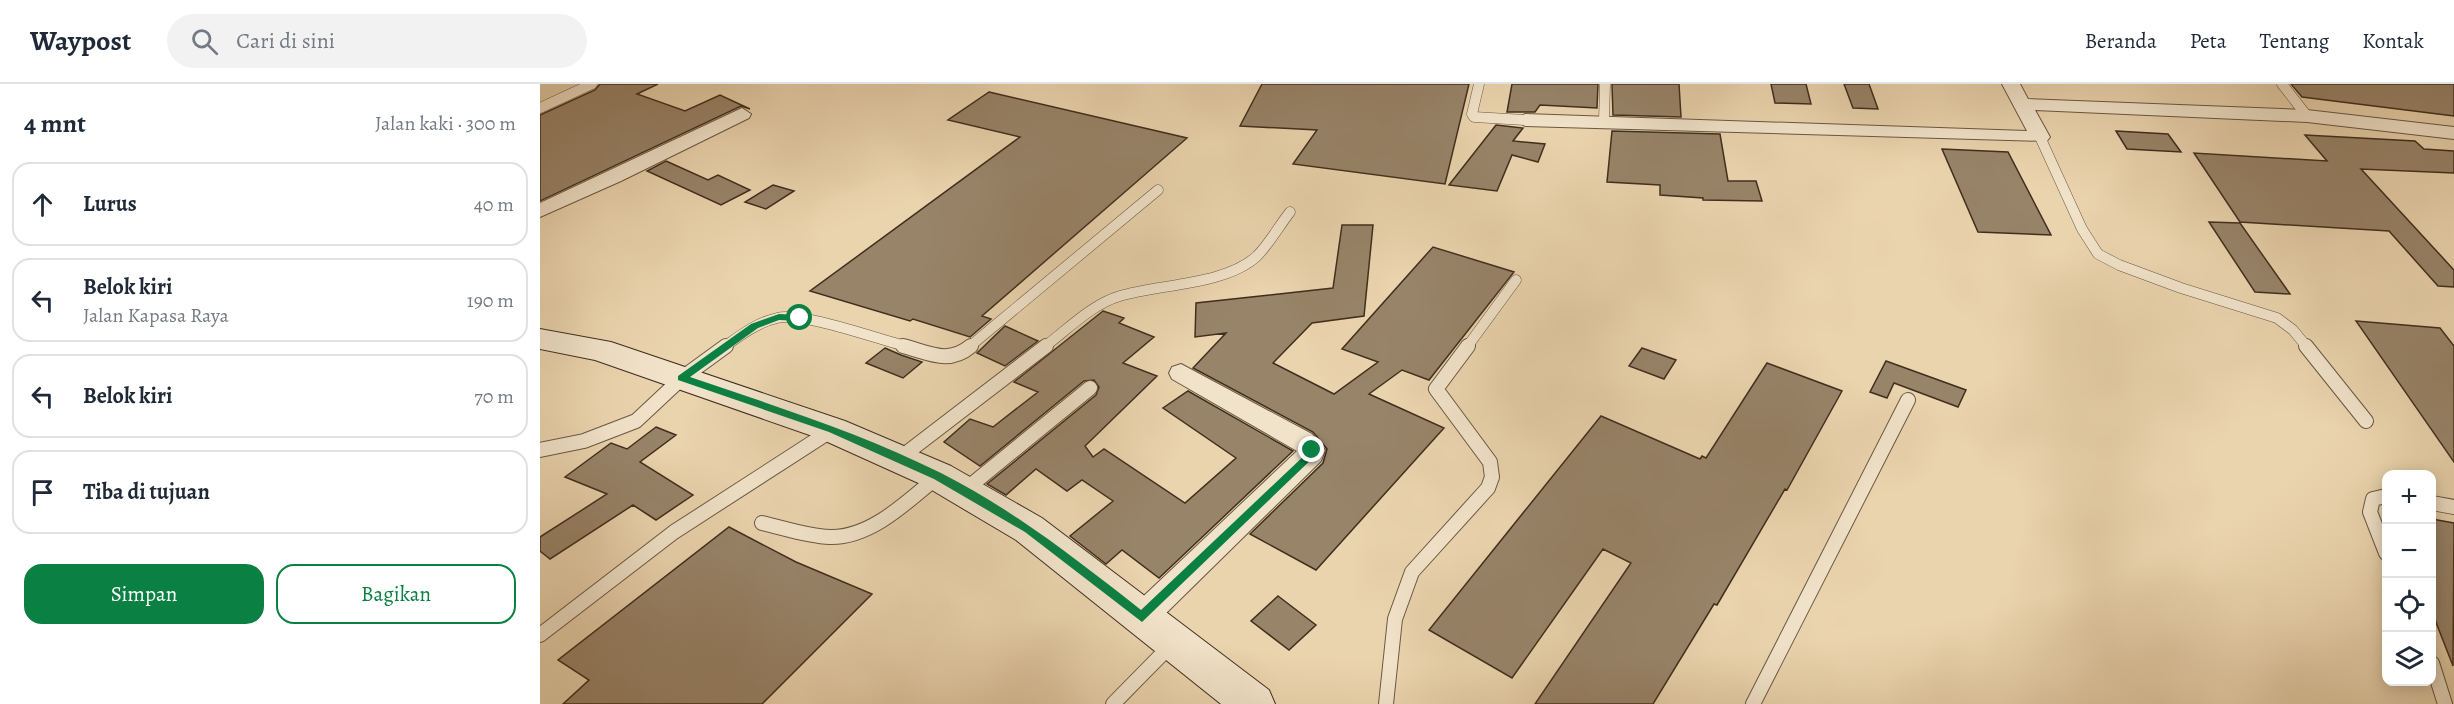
<!DOCTYPE html>
<html lang="id">
<meta charset="utf-8">
<style>
body{margin:0;font-family:Alegreya,serif;background:#f2f2f3;color:#1f2937}
.controls{position:absolute;right:18px;bottom:18px;display:grid;overflow:hidden;border-radius:12px;box-shadow:0 3px 15px #0003}
.controls button{width:54px;height:54px;display:grid;place-items:center;padding:0;border:0;border-bottom:2px solid #e0e1e3;background:#fff;color:#1f2937;font:30px sans-serif}
.stop{position:absolute;width:18px;height:18px;margin:-14px;border:4px solid #0b8043;border-radius:50%;background:#fff}
.stop.end{background:#0b8043;border-color:#fff;box-shadow:0 2px 6px #0008}
.list{margin:0;padding:0;list-style:none}
h2{display:flex;justify-content:space-between;align-items:center;height:78px;margin:0;padding:0 24px;font-size:26px}
h2 small{font-size:20px;font-weight:400;color:#747a83}
.list li{display:grid;grid-template-columns:39px 1fr auto;gap:18px;align-items:center;box-sizing:border-box;height:84px;margin:0 12px 12px;padding:0 12px;border:2px solid #e0e1e3;border-radius:18px}
.list b{display:block;font-size:22px;white-space:nowrap}
.list p{margin:0;font-size:20px;white-space:nowrap;color:#747a83}
.list em{font-size:20px;font-style:normal;color:#747a83}
.actions{display:flex;gap:12px;padding:18px 24px}
.actions a{flex:1;padding:14px 0;border:2px solid #0b8043;border-radius:18px;text-align:center;font-size:21px;color:#0b8043}
.actions .main{background:#0b8043;color:#fff}
.icon{flex:none;width:33px;height:33px;fill:none;stroke:currentColor;stroke-width:2;stroke-linecap:round;stroke-linejoin:round}
.map{position:relative;flex:none;width:1914px;height:620px;overflow:hidden}
header{display:flex;align-items:center;gap:36px;box-sizing:border-box;height:84px;padding:0 30px;background:#fff;border-bottom:2px solid #e0e1e3}
header strong{font-size:28px}
nav{display:flex;gap:33px;margin-inline-start:auto;font-size:21px}
.search{width:420px;height:54px;background:#f2f2f3;display:flex;align-items:center;gap:15px;box-sizing:border-box;padding:0 21px;border-radius:33px;color:#747a83;font-size:22px}
main{display:flex}
aside{flex:1;background:#fff}
.map>svg:first-child{display:block}
.building{fill:#988469;stroke:#402e1e;stroke-width:1.5}
.lines{fill:none;stroke-linecap:round;stroke-linejoin:round}
.service-far1-casing{stroke:#6a5842;stroke-width:11}
.service-casing{stroke:#6a5842;stroke-width:16}
.minor-casing{stroke:#6a5842;stroke-width:2}
.secondary-casing{stroke:#402e1e;stroke-width:2}
.service-far1{stroke:#f1e3ca;stroke-width:10}
.service{stroke:#f1e3ca;stroke-width:14}
.minor{fill:#f1e3ca;fill-rule:evenodd}
.secondary{fill:#f1e3ca;fill-rule:evenodd}
.route{fill:#0b8043}
</style>
<header>
<strong>Waypost</strong>
<div class="search"><svg class="icon" aria-label="search" viewBox="0 0 24 24"><circle cx="10" cy="10" r="6"/><path d="M15 15l6 6"/></svg>Cari di sini</div>
<nav><a>Beranda</a><a>Peta</a><a>Tentang</a><a>Kontak</a></nav>
</header>
<main>
<aside>
<h2>4 mnt<small>Jalan kaki · 300 m</small></h2>
<ul class="list">
<li><svg class="icon" aria-label="ahead" viewBox="0 0 24 24"><path d="M12 20V5M6 11l6-6 6 6"/></svg><div><b>Lurus</b></div><em>40 m</em></li>
<li><svg class="icon" aria-label="left" viewBox="0 0 24 24"><path d="M17 20v-9H6M10 6l-5 5 5 5"/></svg><div><b>Belok kiri</b><p>Jalan Kapasa Raya</p></div><em>190 m</em></li>
<li><svg class="icon" aria-label="left" viewBox="0 0 24 24"><path d="M17 20v-9H6M10 6l-5 5 5 5"/></svg><div><b>Belok kiri</b></div><em>70 m</em></li>
<li><svg class="icon" aria-label="arrive" viewBox="0 0 24 24"><path d="M6 21V4h12l-3 4 3 4H6"/></svg><div><b>Tiba di tujuan</b></div></li>
</ul>
<div class="actions"><a class="main">Simpan</a><a>Bagikan</a></div>
</aside>
<div class="map">
<svg width="1914" height="620" viewBox="0 0 1914 620">
<rect width="100%" height="100%" fill="#ead4ae"/>
<filter id="stains"><feTurbulence type="fractalNoise" baseFrequency=".00333" numOctaves="4"/><feColorMatrix values="0 0 0 0 .2 0 0 0 0 .09 0 0 0 0 .02 0 0 0 .5 -.17"/></filter>
<radialGradient id="worn" r=".72"><stop offset=".6" stop-color="#630" stop-opacity="0"/><stop offset="1" stop-color="#630" stop-opacity=".3"/></radialGradient>
<path class="building" d="M60,0H118L97,10L145,27L180,11L210,25L201,22L0,117V31L55,6Z
M722,0H929L905,100L753,80L777,46L700,42Z
M972,0H1058L1057,24L1000,21L995,28H967Z
M1072,0H1139L1141,33L1073,31Z
M1231,0H1266L1271,20L1235,19Z
M1304,0H1329L1338,25L1313,24Z
M1751,0H1914V32L1762,13Z
M449,8L647,54L442,232L451,235L430,253L373,235L370,237L270,207L480,53L408,36Z
M956,41L983,44L973,57L1005,60L998,78L972,71L957,107L909,101Z
M1072,47L1180,50L1188,97H1216L1222,117L1163,116V114L1120,111V101L1067,98Z
M1576,47L1628,50L1641,68L1587,65Z
M1765,51L1875,57L1884,65L1914,67V89L1821,85L1914,186V203L1898,202L1849,147L1700,138L1654,69L1787,77Z
M1402,65L1468,68L1511,151L1438,148Z
M126,77L168,96L178,91L210,106L181,121L107,87Z
M233,101L254,107L226,125L205,118Z
M1669,138L1700,139L1750,210L1715,208Z
M802,141H833L824,232L772,239L733,279L794,310L838,278L802,265L893,163L974,188L889,296L862,286L829,310L904,344L776,486L710,450L783,379L787,365L773,348L653,284L686,249L655,253L656,219L793,204Z
M563,227L584,234L579,239L614,253L583,279L617,292L545,362L553,373L564,365L645,419L696,374L623,324L648,307L753,367L619,494L582,466L566,480L530,452L573,417L542,396L527,407L496,385L466,411L447,400L556,311L559,303L554,296L544,297L440,382L404,358L430,335L453,343L498,308L474,298Z
M1816,237L1900,244L1914,262V378Z
M465,242L498,257L465,282L437,269Z
M345,264L361,271L382,278L363,294L326,279Z
M1102,264L1136,276L1124,295L1089,282Z
M1346,277L1426,306L1418,323L1354,299L1347,314L1330,308Z
M1227,279L1302,307L1247,406L1245,405L1177,521L1174,520L1113,620H995L1091,479L1063,465L972,594L889,546L1061,332L1160,375L1162,372L1166,374Z
M116,343L136,351L100,378L153,411L116,436L93,421L10,475L0,467V453L67,410L25,393L71,359L87,365Z
M1892,435L1914,439L1913,582L1892,528Z
M189,443L256,478L332,510L222,620H23L49,596L18,576Z
M738,512L776,541L749,566L711,537Z"/>
<g class="lines">
<defs>
<path id="service-far1" d="M939,0L932,30L934,33L985,36
M1742,0L1767,32
M0,24L52,0
M1064,37L1065,0
M1500,53L1542,145L1558,170L1579,181L1641,204L1737,234L1753,246L1767,263
M184,263C201,251 216,239 237,234C262,227 340,256 369,263
M429,263L618,106
M504,263C527,246 552,220 580,212C619,200 686,201 717,172C729,160 739,142 750,128
M927,263L976,196"/>
<path id="service" d="M363,262C390,269 408,281 431,262
M1766,262L1826,337
M0,366L44,357L96,337L142,294L186,262
M360,374L506,262
M425,406L550,304
M1846,412L1833,415L1830,428L1846,469
M1892,419L1914,423
M222,439C244,444 267,452 290,453C331,454 368,417 397,393
M0,551L134,448L292,346
M1892,579L1905,620
M573,620L631,561
M846,620L855,535L872,488L948,404L952,393L950,378L896,305L928,262
M1213,620L1368,316"/>
<path id="minor" d="M1462,0H1480L1488,15L1767,26L1914,43V55L1767,38L1495,26L1510,53L1507,57L985,42L976,36L985,30L1487,47Z
M202,24L211,30L209,34L81,97L0,133V119Z
M641,280L772,350L785,366L781,377L613,542L602,546L591,542L587,533L591,524L757,367L632,295L629,289L632,283Z"/>
<path id="secondary" d="M0,245L71,258L305,337L411,382L502,434L729,606L735,620H681L476,456L385,402L281,355L55,276L0,265Z"/>
</defs>
<use href="#service-far1" class="service-far1-casing"/>
<use href="#service" class="service-casing"/>
<use href="#minor" class="minor-casing"/>
<use href="#secondary" class="secondary-casing"/>
<use href="#service-far1" class="service-far1"/>
<use href="#service" class="service"/>
<use href="#minor" class="minor"/>
<use href="#secondary" class="secondary"/>
</g>
<path class="route" d="M239,230L260,231L265,234L260,237L239,236L218,244L150,293C235,322 321,349 401,389C474,426 537,476 601,526L767,369L768,364H776L777,370L602,538L485,448L394,395L289,348L138,296V292L211,240Z"/>
<rect width="100%" height="100%" filter="url(#stains)"/>
<rect width="100%" height="100%" fill="url(#worn)"/>
</svg>
<div class="controls">
<button>+</button>
<button>−</button>
<button><svg class="icon" aria-label="locate" viewBox="0 0 24 24"><circle cx="12" cy="12" r="6"/><path d="M12 2v4M12 18v4M2 12h4M18 12h4"/></svg></button>
<button><svg class="icon" aria-label="layers" viewBox="0 0 24 24"><path d="M12 4l9 5-9 5-9-5zM3 14l9 5 9-5"/></svg></button>
</div>
<div class="stop" style="left:260px;top:234px"></div>
<div class="stop end" style="left:772px;top:366px"></div>
</div>
</main>
